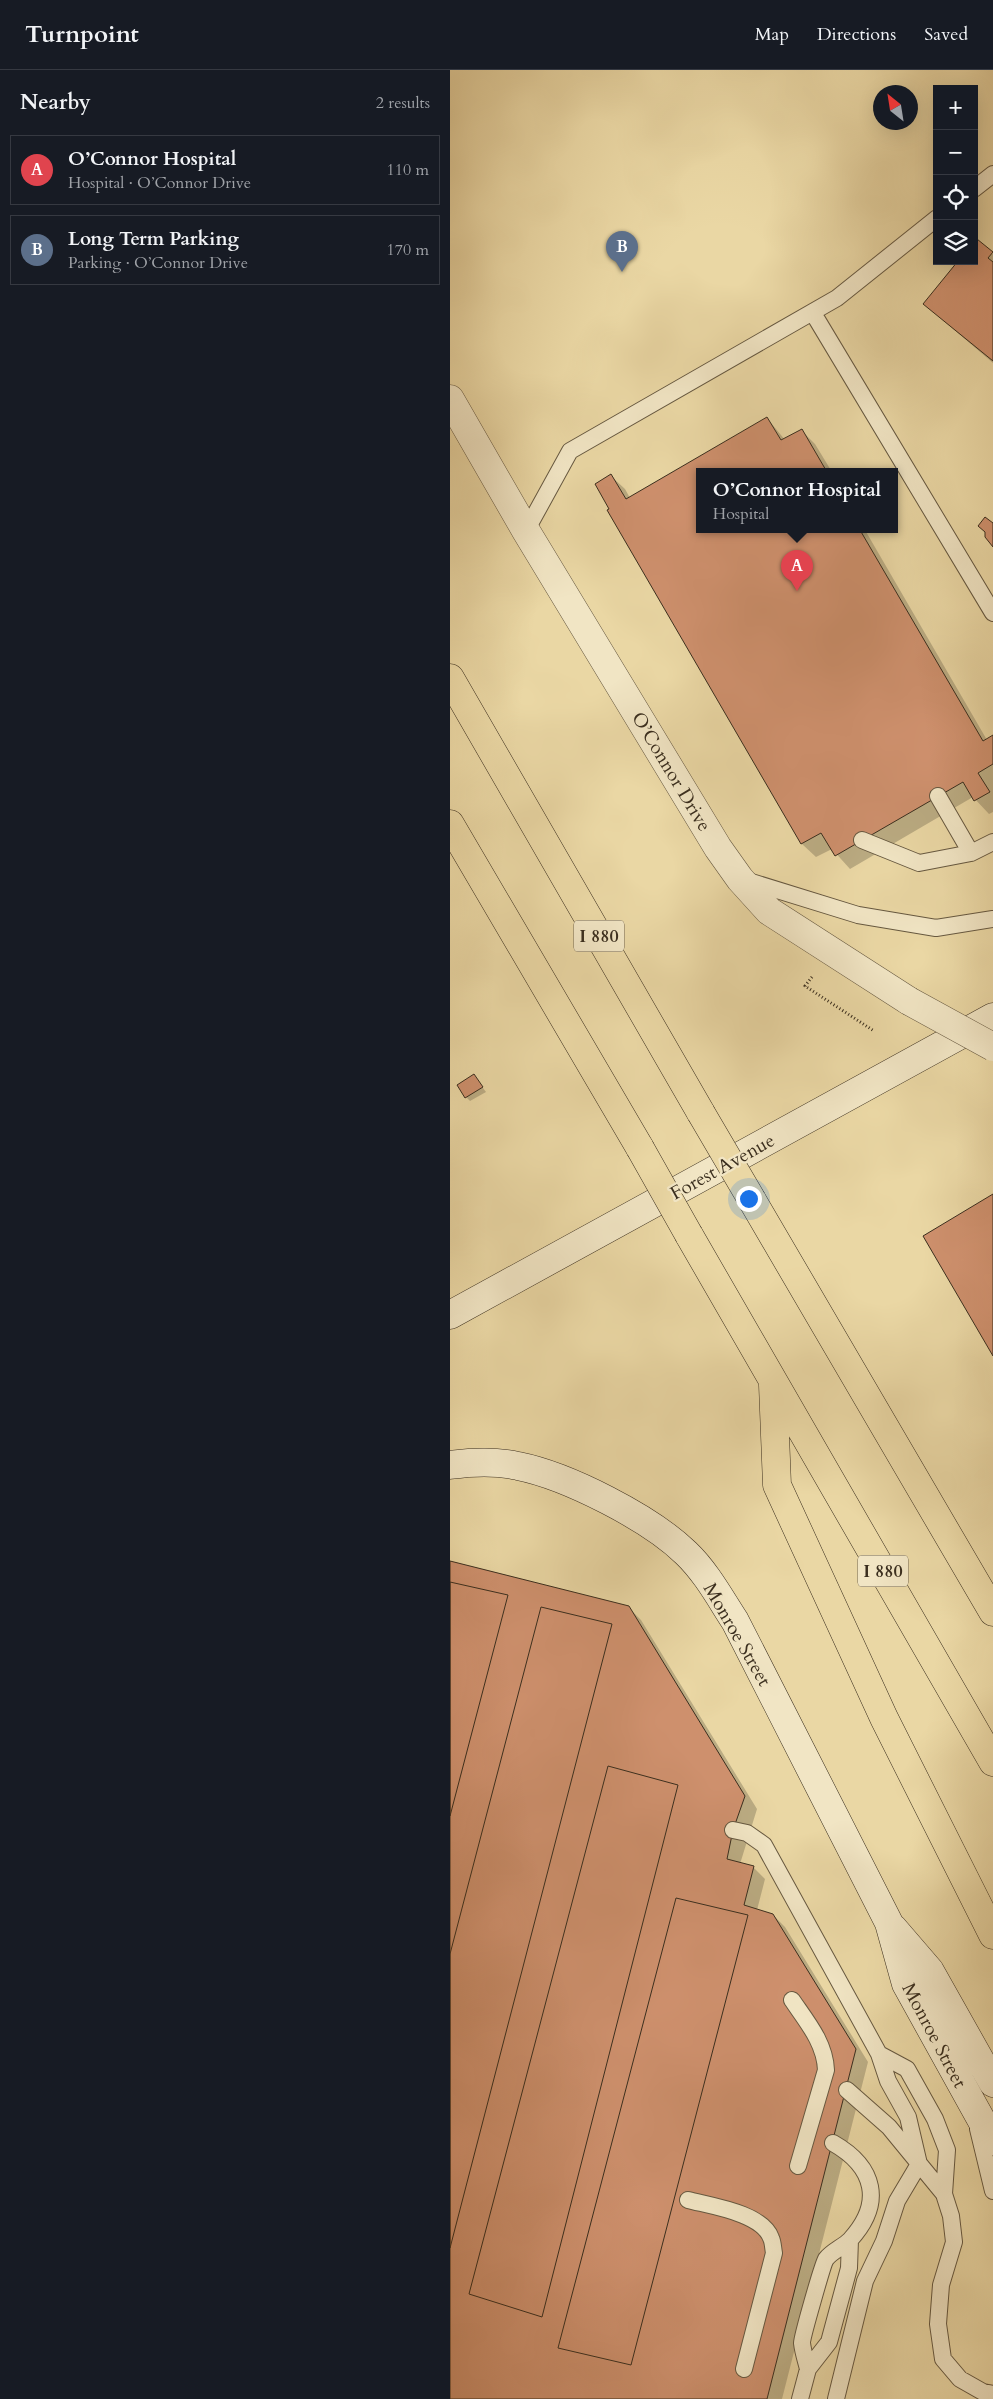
<!DOCTYPE html>
<meta charset="utf-8">
<style>
body{margin:0;font-family:Cardo,serif;background:#242831;color:#f1f3f6}
.controls{position:absolute;right:15px;top:15px;display:grid;overflow:hidden;border-radius:0px;box-shadow:0 5px 20px #0002}
.controls button{width:45px;height:45px;display:grid;place-items:center;padding:0;border:0;border-bottom:1px solid #363941;background:#171b24;color:#f1f3f6;font:25px sans-serif}
.compass{position:absolute;left:423px;top:15px;width:45px;height:45px;border-radius:50%;background:#171b24;box-shadow:0 5px 20px #0002;rotate:330deg}
.you{position:absolute;left:298px;top:1128px;width:18px;height:18px;margin:-12px;border:4px solid #fff;border-radius:50%;background:#1a73e8;box-shadow:0 0 0 8px #1a73e833}
.badge{display:grid;place-items:center;width:32px;height:32px;border-radius:50%;background:#c59692;color:#fff;font-size:16px;font-weight:700}
.pin{position:absolute;translate:-50% -41px;filter:drop-shadow(0 1px 2px #0008)}
.pin::after{content:'';position:absolute;top:26px;width:18px;height:15px;background:inherit;clip-path:polygon(0 0,100% 0,50% 100%)}
.popup{position:absolute;left:246px;top:398px;width:202px;height:65px;box-sizing:border-box;display:grid;place-content:center;border-radius:0px;background:#171b24;filter:drop-shadow(0 1px 4px #0005);font-size:16px;white-space:nowrap;color:#9ea1a6}
.popup b{font-size:19px;color:#f1f3f6}
.popup::after{content:'';position:absolute;left:50%;top:100%;margin-left:-10px;border:10px solid transparent;border-top-color:#171b24}
.list{margin:0;padding:0;list-style:none}
h2{display:flex;justify-content:space-between;align-items:center;height:65px;margin:0;padding:0 20px;font-size:21px}
h2 small{font-size:16px;font-weight:400;color:#9ea1a6}
.list li{display:grid;grid-template-columns:32px 1fr auto;gap:15px;align-items:center;box-sizing:border-box;height:70px;margin:0 10px 10px;padding:0 10px;border:1px solid #363941;border-radius:0px}
.list b{display:block;font-size:19px;white-space:nowrap}
.list p{margin:0;font-size:16px;white-space:nowrap;color:#9ea1a6}
.list em{font-size:16px;font-style:normal;color:#9ea1a6}
.icon{flex:none;width:28px;height:28px;fill:none;stroke:currentColor;stroke-width:2;stroke-linecap:round;stroke-linejoin:round}
.map{position:relative;flex:none;width:543px;height:2329px;overflow:hidden}
header{display:flex;align-items:center;gap:30px;box-sizing:border-box;height:70px;padding:0 25px;background:#171b24;border-bottom:1px solid #363941}
header strong{font-size:24px}
nav{display:flex;gap:28px;margin-inline-start:auto;font-size:18px}
main{display:flex}
aside{flex:1;background:#171b24}
.map>svg:first-child{display:block}
.shadow{fill:#0003}
.building{fill:#ce906d;stroke:#3a2e1e}
.lines{fill:none;stroke-linecap:round;stroke-linejoin:round}
.lane-casing{stroke:#665840;stroke-width:18}
.street-casing{stroke:#665840;stroke-width:29}
.secondary-casing{stroke:#3a2e1e;stroke-width:29}
.highway-casing{stroke:#3a2e1e;stroke-width:29}
.path{stroke:#3a2e1e;stroke-width:3;stroke-dasharray:1 2.5;stroke-linecap:butt}
.lane{stroke:#f1e5c4;stroke-width:16}
.street{stroke:#f1e5c4;stroke-width:28}
.secondary{stroke:#f1e5c4;stroke-width:28}
.highway{stroke:#ead7a4;stroke-width:28}
.street-bridge-casing{stroke:#665840;stroke-width:29;stroke-linecap:butt}
.highway-bridge-casing{stroke:#3a2e1e;stroke-width:29;stroke-linecap:butt}
.street-bridge{stroke:#f1e5c4;stroke-width:28}
.highway-bridge{stroke:#ead7a4;stroke-width:28}
.labels{text-anchor:middle;stroke-width:4.5;stroke-linejoin:round;paint-order:stroke}
.shield{fill:#f1e5c4;stroke:#716550;stroke-width:1}
.shield-label{font-size:18px;font-weight:bold;fill:#3a2e1e}
.street-label{font-size:19px;fill:#3a2e1e;stroke:#f1e5c4}
</style>
<header>
<strong>Turnpoint</strong>
<nav><a>Map</a><a>Directions</a><a>Saved</a></nav>
</header>
<main>
<aside>
<h2>Nearby<small>2 results</small></h2>
<ul class="list">
<li><span class="badge" style="background:#e0444e">A</span><div><b>O’Connor Hospital</b><p>Hospital · O’Connor Drive</p></div><em>110 m</em></li>
<li><span class="badge" style="background:#5c6f8a">B</span><div><b>Long Term Parking</b><p>Parking · O’Connor Drive</p></div><em>170 m</em></li>
</ul>
</aside>
<div class="map">
<svg width="543" height="2329" viewBox="0 0 543 2329">
<rect width="100%" height="100%" fill="#ead7a4"/>
<filter id="stains"><feTurbulence type="fractalNoise" baseFrequency=".004" numOctaves="4"/><feColorMatrix values="0 0 0 0 .2 0 0 0 0 .09 0 0 0 0 .02 0 0 0 .5 -.17"/></filter>
<radialGradient id="worn" r=".72"><stop offset=".6" stop-color="#630" stop-opacity="0"/><stop offset="1" stop-color="#630" stop-opacity=".3"/></radialGradient>
<path class="shadow" d="M527,170L543,184V293L474,234L524,191Z
M317,348L335,370L351,360L365,374L382,402H250V460H415L537,670L543,667V742L539,744L523,727L400,799L382,779L366,787L352,774L158,440L161,439V406L175,419L180,428Z
M24,1006L36,1022L20,1031L16,1027Z
M0,1492L178,1537L191,1550L307,1739L290,1794L303,1797L315,1809L307,1840L323,1845L335,1857L418,1992L332,2329H0Z"/>
<path class="building" d="M527,169L543,182L538,188L543,192V291L473,234L508,191H524V172Z
M317,347L331,370L352,359L377,402H250V460H410L533,671L543,665V694L528,703L540,722L524,731L513,712L385,786L371,763L351,774L157,440L159,439L145,414L161,404L176,429Z
M535,447L543,453V477L535,467V462L528,456Z
M24,1004L33,1017L15,1028L7,1015Z
M543,1124V1286L473,1166Z
M0,1491L179,1536L295,1726L283,1760L277,1789L304,1796L294,1835L323,1844L406,1979L317,2329H0Z
M0,1512L58,1525L0,1746Z
M91,1537L162,1554L0,2178V1884Z
M158,1696L228,1715L92,2247L19,2224Z
M226,1828L298,1845L181,2295L108,2278Z"/>
<g class="lines">
<defs>
<path id="lane" d="M524,119L543,104
M363,243L543,543
M76,461L120,381L387,228L487,148
M488,726L521,783
M412,770L469,793L521,783L543,772
M295,810L408,845L486,858L543,849
M283,1760L297,1763L314,1775L429,1984L438,2011L458,2047L469,2094L447,2131L434,2171L415,2211L386,2329
M342,1930C357,1952 375,1973 376,2000L348,2096
M429,1984L457,1999L485,2049L497,2080L494,2124
M397,2020L439,2057L494,2124L501,2146L504,2172L491,2215L488,2254L493,2289L510,2309L533,2322L543,2324
M528,2059L543,2121
M238,2130C261,2136 312,2143 321,2168C323,2172 323,2178 324,2183L294,2299
M358,2299C356,2291 353,2282 352,2273C352,2267 373,2193 376,2189C382,2181 393,2177 400,2170C434,2133 425,2097 383,2073
M350,2329L358,2299L379,2272L399,2198L400,2170"/>
<path id="street" d="M0,329L76,461L268,778L290,809L319,841L459,931"/>
<path id="secondary" d="M0,1245L543,947
M0,1395C21,1392 47,1391 68,1396C118,1406 200,1448 236,1483C256,1502 270,1528 285,1551L439,1853L456,1914L543,2071
M443,1858L480,1901L543,2013"/>
<path id="highway" d="M0,608L251,1043
M0,754L190,1078
M302,1130L543,1542
M239,1165L543,1692
M323,1315L327,1415L434,1648L543,1865"/>
</defs>
<use href="#lane" class="lane-casing"/>
<use href="#street" class="street-casing"/>
<use href="#secondary" class="secondary-casing"/>
<use href="#highway" class="highway-casing"/>
<path class="path" d="M362,907L355,916L424,961"/>
<use href="#lane" class="lane"/>
<use href="#street" class="street"/>
<use href="#secondary" class="secondary"/>
<use href="#highway" class="highway"/>
<defs>
<path id="street-bridge" d="M459,931L543,977"/>
<path id="highway-bridge" d="M251,1043L302,1130
M190,1078L239,1165"/>
</defs>
<use href="#street-bridge" class="street-bridge-casing"/>
<use href="#highway-bridge" class="highway-bridge-casing"/>
<use href="#street-bridge" class="street-bridge"/>
<use href="#highway-bridge" class="highway-bridge"/>
</g>
<g class="labels">
<g class="shield">
<rect x="124" y="850.5" width="50" height="31" rx="4"/>
<rect x="408" y="1485.5" width="50" height="31" rx="4"/>
</g>
<g class="shield-label">
<text x="149" y="872">I 880</text>
<text x="433" y="1507">I 880</text>
</g>
<g class="street-label">
<text transform="translate(222 701) rotate(59)" y="7">O’Connor Drive</text>
<text transform="translate(272 1096) rotate(-29)" y="7">Forest Avenue</text>
<text transform="translate(288 1564) rotate(60)" y="7">Monroe Street</text>
<text transform="translate(485 1965) rotate(62)" y="7">Monroe Street</text>
</g>
</g>
<rect width="100%" height="100%" filter="url(#stains)"/>
<rect width="100%" height="100%" fill="url(#worn)"/>
</svg>
<div class="controls">
<button>+</button>
<button>−</button>
<button><svg class="icon" aria-label="locate" viewBox="0 0 24 24"><circle cx="12" cy="12" r="6"/><path d="M12 2v4M12 18v4M2 12h4M18 12h4"/></svg></button>
<button><svg class="icon" aria-label="layers" viewBox="0 0 24 24"><path d="M12 4l9 5-9 5-9-5zM3 14l9 5 9-5"/></svg></button>
</div>
<svg class="compass" viewBox="-18 -18 36 36"><path d="M0-13l5 13h-10z" fill="#e53935"/><path d="M0 13l5-13h-10z" fill="#9ea1a6"/></svg>
<div class="you"></div>
<div class="pin badge" style="left:347px;top:521px;background:#e0444e">A</div>
<div class="popup"><b>O’Connor Hospital</b>Hospital</div>
<div class="pin badge" style="left:172px;top:202px;background:#5c6f8a">B</div>
</div>
</main>
